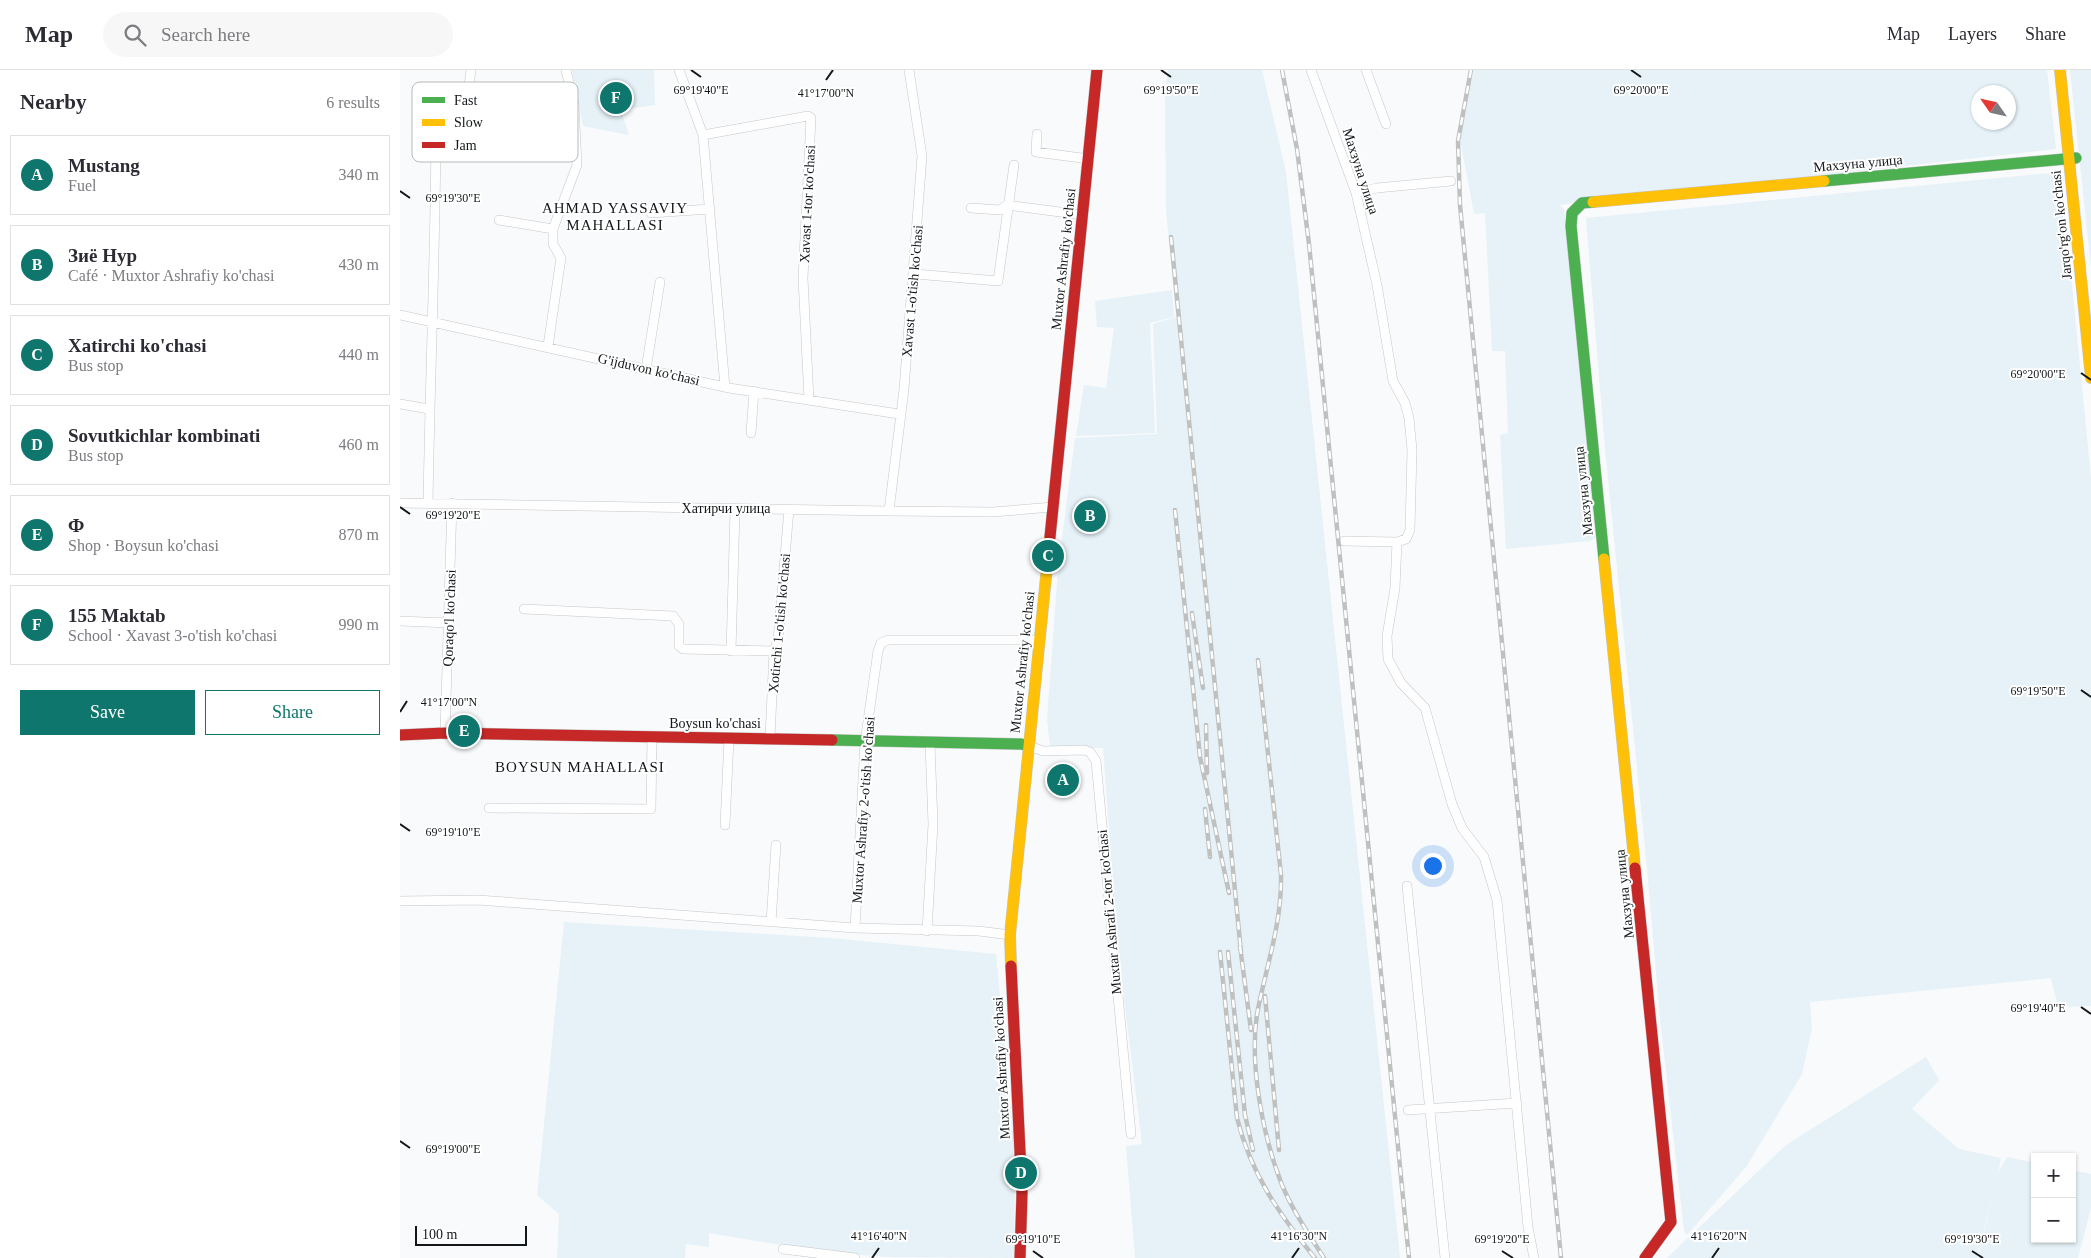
<!DOCTYPE html>
<meta charset="utf-8">
<style>
body{margin:0;font-family:Georgia,serif;background:#f7f7f7;color:#2b2b33}
.controls{position:absolute;right:15px;bottom:15px;display:grid;overflow:hidden;border-radius:0px;box-shadow:0 1px 4px #0004}
.controls button{width:45px;height:45px;display:grid;place-items:center;padding:0;border:0;border-bottom:1px solid #e1e1e2;background:#fff;color:#2b2b33;font:25px sans-serif}
.compass{position:absolute;left:1571px;top:15px;width:45px;height:45px;border-radius:50%;background:#fff;box-shadow:0 1px 4px #0004;rotate:304deg}
.scale{position:absolute;left:15px;bottom:12px;width:112px;box-sizing:border-box;padding-left:5px;border:2px solid #131719;border-top:0;font-size:14px;line-height:18px;white-space:nowrap;color:#131719;-webkit-text-stroke:4px #fff;paint-order:stroke}
.you{position:absolute;left:1032px;top:795px;width:18px;height:18px;margin:-12px;border:4px solid #fff;border-radius:50%;background:#1a73e8;box-shadow:0 0 0 8px #1a73e833}
.badge{display:grid;place-items:center;width:32px;height:32px;border-radius:50%;background:#0f766e;color:#fff;font-size:16px;font-weight:700}
.pin{position:absolute;translate:-50% -50%;border:2px solid #fff;box-shadow:0 1px 5px #0006}
.list{margin:0;padding:0;list-style:none}
h2{display:flex;justify-content:space-between;align-items:center;height:65px;margin:0;padding:0 20px;font-size:21px}
h2 small{font-size:16px;font-weight:400;color:#7c7c81}
.list li{display:grid;grid-template-columns:32px 1fr auto;gap:15px;align-items:center;box-sizing:border-box;height:80px;margin:0 10px 10px;padding:0 10px;border:1px solid #e1e1e2;border-radius:0px}
.list b{display:block;font-size:19px;white-space:nowrap}
.list p{margin:0;font-size:16px;white-space:nowrap;color:#7c7c81}
.list em{font-size:16px;font-style:normal;color:#7c7c81}
.actions{display:flex;gap:10px;padding:15px 20px}
.actions a{flex:1;padding:11px 0;border:1px solid #0f766e;border-radius:0px;text-align:center;font-size:18px;color:#0f766e}
.actions .main{background:#0f766e;color:#fff}
.icon{flex:none;width:28px;height:28px;fill:none;stroke:currentColor;stroke-width:2;stroke-linecap:round;stroke-linejoin:round}
.map{position:relative;flex:none;width:1691px;height:1188px;overflow:hidden}
header{display:flex;align-items:center;gap:30px;box-sizing:border-box;height:70px;padding:0 25px;background:#fff;border-bottom:1px solid #e1e1e2}
header strong{font-size:24px}
nav{display:flex;gap:28px;margin-inline-start:auto;font-size:18px}
.search{width:350px;height:45px;background:#f7f7f7;display:flex;align-items:center;gap:12px;box-sizing:border-box;padding:0 18px;border-radius:28px;color:#7c7c81;font-size:19px}
main{display:flex}
aside{flex:1;background:#fff}
.map>svg:first-child{display:block}
.built{fill:#e6f2f8;fill-rule:evenodd}
.lines{fill:none;stroke-linecap:round;stroke-linejoin:round}
.street-casing{stroke:#c5c7c9;stroke-width:10}
.fast-casing{stroke:#c5c7c9;stroke-width:12}
.slow-casing{stroke:#c5c7c9;stroke-width:12}
.jam-casing{stroke:#c5c7c9;stroke-width:12}
.street{stroke:#fefeff;stroke-width:9}
.fast{stroke:#4caf50;stroke-width:11}
.slow{stroke:#ffc107;stroke-width:11}
.jam{stroke:#c62828;stroke-width:11}
.rail-casing{stroke:#bfc0c0;stroke-width:4.5}
.rail{stroke:#fff;stroke-width:2.5;stroke-dasharray:8;stroke-linecap:butt}
.ticks{fill:none;stroke:#131719;stroke-width:2}
.labels{text-anchor:middle;stroke-width:4;stroke-linejoin:round;paint-order:stroke}
.street-label{font-size:14px;fill:#131719;stroke:#fff}
.neighbourhood-label{font-size:15px;letter-spacing:1px;fill:#131719;stroke:#fff}
.key{fill:#fff;stroke:#b8b9ba;stroke-width:1}
.key-label{font-size:14px;fill:#131719}
.ticks-label{font-size:12px;text-anchor:middle;fill:#131719;stroke:#fff;stroke-width:4;stroke-linejoin:round;paint-order:stroke}
</style>
<header>
<strong>Map</strong>
<div class="search"><svg class="icon" aria-label="search" viewBox="0 0 24 24"><circle cx="10" cy="10" r="6"/><path d="M15 15l6 6"/></svg>Search here</div>
<nav><a>Map</a><a>Layers</a><a>Share</a></nav>
</header>
<main>
<aside>
<h2>Nearby<small>6 results</small></h2>
<ul class="list">
<li><span class="badge">A</span><div><b>Mustang</b><p>Fuel</p></div><em>340 m</em></li>
<li><span class="badge">B</span><div><b>Зиё Нур</b><p>Café · Muxtor Ashrafiy ko'chasi</p></div><em>430 m</em></li>
<li><span class="badge">C</span><div><b>Xatirchi ko'chasi</b><p>Bus stop</p></div><em>440 m</em></li>
<li><span class="badge">D</span><div><b>Sovutkichlar kombinati</b><p>Bus stop</p></div><em>460 m</em></li>
<li><span class="badge">E</span><div><b>Ф</b><p>Shop · Boysun ko'chasi</p></div><em>870 m</em></li>
<li><span class="badge">F</span><div><b>155 Maktab</b><p>School · Xavast 3-o'tish ko'chasi</p></div><em>990 m</em></li>
</ul>
<div class="actions"><a class="main">Save</a><a>Share</a></div>
</aside>
<div class="map">
<svg width="1691" height="1188" viewBox="0 0 1691 1188">
<rect width="100%" height="100%" fill="#f8fafc"/>
<path class="built" d="M172,0H254L255,35L221,40L229,65L183,56Z
M768,0H862L886,102L1000,1188H735L726,1076L742,1074L718,880L703,678L650,677L647,649L658,499L675,368L757,364L753,254L776,247L766,140L765,18Z
M1074,0H1647L1656,79L1159,135L1164,139L1196,467L1190,471L1106,479L1100,365L1108,363L1105,281H1092L1085,143L1074,144L1060,69ZM1578,22H1608V52H1578Z
M1670,0H1691V197Z
M1661,102L1691,408V936L1658,937L1651,908L1410,932L1412,958L1402,1004L1346,1097L1287,1165L1284,1161L1260,948L1246,787L1205,379L1186,148Z
M772,220L774,247L750,253L755,363L676,366L684,315L706,318L714,258L697,257L695,231Z
M164,852L431,868L596,884L615,1085L614,1188L489,1187L423,1182L309,1163V1177L286,1174L285,1188H157L159,1144L137,1125Z
M1526,987L1539,1010L1512,1039L1559,1079L1601,1088L1598,1103L1607,1087L1635,1093V1169H1672V1100L1691,1104V1138L1678,1188H1578L1595,1114L1577,1188H1267L1386,1075Z"/>
<g class="lines">
<defs>
<path id="street" d="M279,0L303,65L325,317
M911,0L956,123L977,215L993,311L1005,333L1009,348L1012,380L1010,460L1006,469L997,472L995,518L987,566L988,589L1001,613L1025,638L1052,734L1062,758L1084,787L1097,830L1128,1157L1134,1188
M966,0L986,54
M637,64L636,82L689,89
M303,65L408,46L411,48L403,208L409,330
M956,123L977,118L1051,111
M571,138L600,140L607,135L683,145
M251,143L310,139
M99,150L153,159
M515,204L598,211L614,95
M0,245L329,318L499,344
M148,276L161,188L153,174V159L177,95L174,34L166,0
M246,299L260,212
M0,334L29,339
M351,363L354,321
M0,433L489,441L593,442L653,437
M28,433C30,311 35,189 36,67L38,62L58,63L63,61L71,0
M489,441L504,319L522,86L509,0
M944,471L997,472
M124,539L273,546L279,554V576L283,579L374,581
M0,551L49,553
M331,581L335,440
M45,663L52,433
M370,668L374,581L378,570L389,439
M629,676L643,681L684,680L690,682L696,691L731,1064
M89,738L251,739L252,667
M325,755L329,669
M1007,816L1045,1188
M0,831L78,830L455,858L579,861L610,865
M371,852L376,775
M455,858L465,672L478,581L481,573L488,570H639
M527,861L533,754L530,674
M1008,1040L1117,1033
M383,1179L455,1188"/>
<path id="fast" d="M1424,111L1676,88
M1193,132L1182,133L1172,143L1171,156L1204,489
M432,670L621,674L629,676"/>
<path id="slow" d="M1660,0L1691,308
M1193,132L1424,111
M1204,489L1235,798
M611,896L610,865L650,467"/>
<path id="jam" d="M650,467L697,0
M0,665L45,663L432,670
M1235,798L1271,1152L1245,1188
M611,896L622,1123L620,1188"/>
</defs>
<use href="#street" class="street-casing"/>
<use href="#fast" class="fast-casing"/>
<use href="#slow" class="slow-casing"/>
<use href="#jam" class="jam-casing"/>
<use href="#street" class="street"/>
<use href="#fast" class="fast"/>
<use href="#slow" class="slow"/>
<use href="#jam" class="jam"/>
<defs>
<path id="rail" d="M882,0L897,79L909,174L1009,1188
M1071,0L1058,71L1060,135L1161,1188
M771,167L841,882
M775,440L800,687L829,823
M792,543L803,618
M858,590L881,805C882,852 867,894 858,939C848,991 863,1067 882,1115C893,1141 909,1165 924,1188
M806,655L807,703
M805,739L810,787
M840,876L851,960
M820,882L837,1048C851,1104 879,1144 915,1188
M828,882L845,1045L853,1080
M865,926L879,1080"/>
</defs>
<use href="#rail" class="rail-casing"/>
<use href="#rail" class="rail"/>
</g>
<path class="ticks" d="M291,0L301,7M761,0L771,7M1231,0L1241,7M426,10L433,0M0,121L10,128M1681,303L1691,310M0,437L10,444M1681,620L1691,627M0,642L7,631M0,754L10,761M1681,937L1691,944M0,1071L10,1078M633,1181L643,1188M1102,1181L1113,1188M1572,1181L1583,1188M472,1188L479,1178M892,1188L899,1178M1312,1188L1319,1178"/>
<g class="labels">
<g class="street-label">
<text transform="translate(1458 93) rotate(-5)" y="5">Махзуна улица</text>
<text transform="translate(961 101) rotate(72)" y="5">Махзуна улица</text>
<text transform="translate(407 134) rotate(-87)" y="5">Xavast 1-tor ko'chasi</text>
<text transform="translate(1661 155) rotate(-96)" y="5">Jarqo'rg'on ko'chasi</text>
<text transform="translate(663 189) rotate(-84)" y="5">Muxtor Ashrafiy ko'chasi</text>
<text transform="translate(512 221) rotate(-85)" y="5">Xavast 1-o'tish ko'chasi</text>
<text transform="translate(249 299) rotate(13)" y="5">G'ijduvon ko'chasi</text>
<text transform="translate(1183 421) rotate(-96)" y="5">Махзуна улица</text>
<text x="326" y="443">Хатирчи улица</text>
<text transform="translate(49 548) rotate(-88)" y="5">Qoraqo'l ko'chasi</text>
<text transform="translate(379 553) rotate(-85)" y="5">Xotirchi 1-o'tish ko'chasi</text>
<text transform="translate(622 592) rotate(-84)" y="5">Muxtor Ashrafiy ko'chasi</text>
<text x="315" y="658">Boysun ko'chasi</text>
<text transform="translate(463 740) rotate(-86)" y="5">Muxtor Ashrafiy 2-o'tish ko'chasi</text>
<text transform="translate(1224 824) rotate(-96)" y="5">Махзуна улица</text>
<text transform="translate(709 842) rotate(-95)" y="5">Muxtar Ashrafi 2-tor ko'chasi</text>
<text transform="translate(601 998) rotate(-93)" y="5">Muxtor Ashrafiy ko'chasi</text>
</g>
<g class="neighbourhood-label">
<text x="215" y="143">AHMAD YASSAVIY<tspan x="215" dy="17">MAHALLASI</tspan></text>
<text x="180" y="702">BOYSUN MAHALLASI</text>
</g>
</g>
<rect x="12" y="12" width="166" height="80" rx="8" class="key"/>
<rect x="22" y="27" width="23" height="6" fill="#4caf50"/>
<rect x="22" y="49" width="23" height="7" fill="#ffc107"/>
<rect x="22" y="72" width="23" height="6" fill="#c62828"/>
<g class="key-label">
<text x="54" y="35">Fast</text>
<text x="54" y="57">Slow</text>
<text x="54" y="80">Jam</text>
</g>
<g class="ticks-label">
<text x="1241" y="24">69°20'00"E</text>
<text x="301" y="24">69°19'40"E</text>
<text x="771" y="24">69°19'50"E</text>
<text x="426" y="27">41°17'00"N</text>
<text x="53" y="132">69°19'30"E</text>
<text x="1638" y="308">69°20'00"E</text>
<text x="53" y="449">69°19'20"E</text>
<text x="1638" y="625">69°19'50"E</text>
<text x="49" y="636">41°17'00"N</text>
<text x="53" y="766">69°19'10"E</text>
<text x="1638" y="942">69°19'40"E</text>
<text x="53" y="1083">69°19'00"E</text>
<text x="479" y="1170">41°16'40"N</text>
<text x="899" y="1170">41°16'30"N</text>
<text x="1319" y="1170">41°16'20"N</text>
<text x="633" y="1173">69°19'10"E</text>
<text x="1102" y="1173">69°19'20"E</text>
<text x="1572" y="1173">69°19'30"E</text>
</g>
</svg>
<div class="controls">
<button>+</button>
<button>−</button>
</div>
<svg class="compass" viewBox="-18 -18 36 36"><path d="M0-13l5 13h-10z" fill="#e53935"/><path d="M0 13l5-13h-10z" fill="#7c7c81"/></svg>
<div class="scale">100 m</div>
<div class="you"></div>
<div class="pin badge" style="left:663px;top:710px">A</div>
<div class="pin badge" style="left:690px;top:446px">B</div>
<div class="pin badge" style="left:648px;top:486px">C</div>
<div class="pin badge" style="left:621px;top:1103px">D</div>
<div class="pin badge" style="left:64px;top:661px">E</div>
<div class="pin badge" style="left:216px;top:28px">F</div>
</div>
</main>
